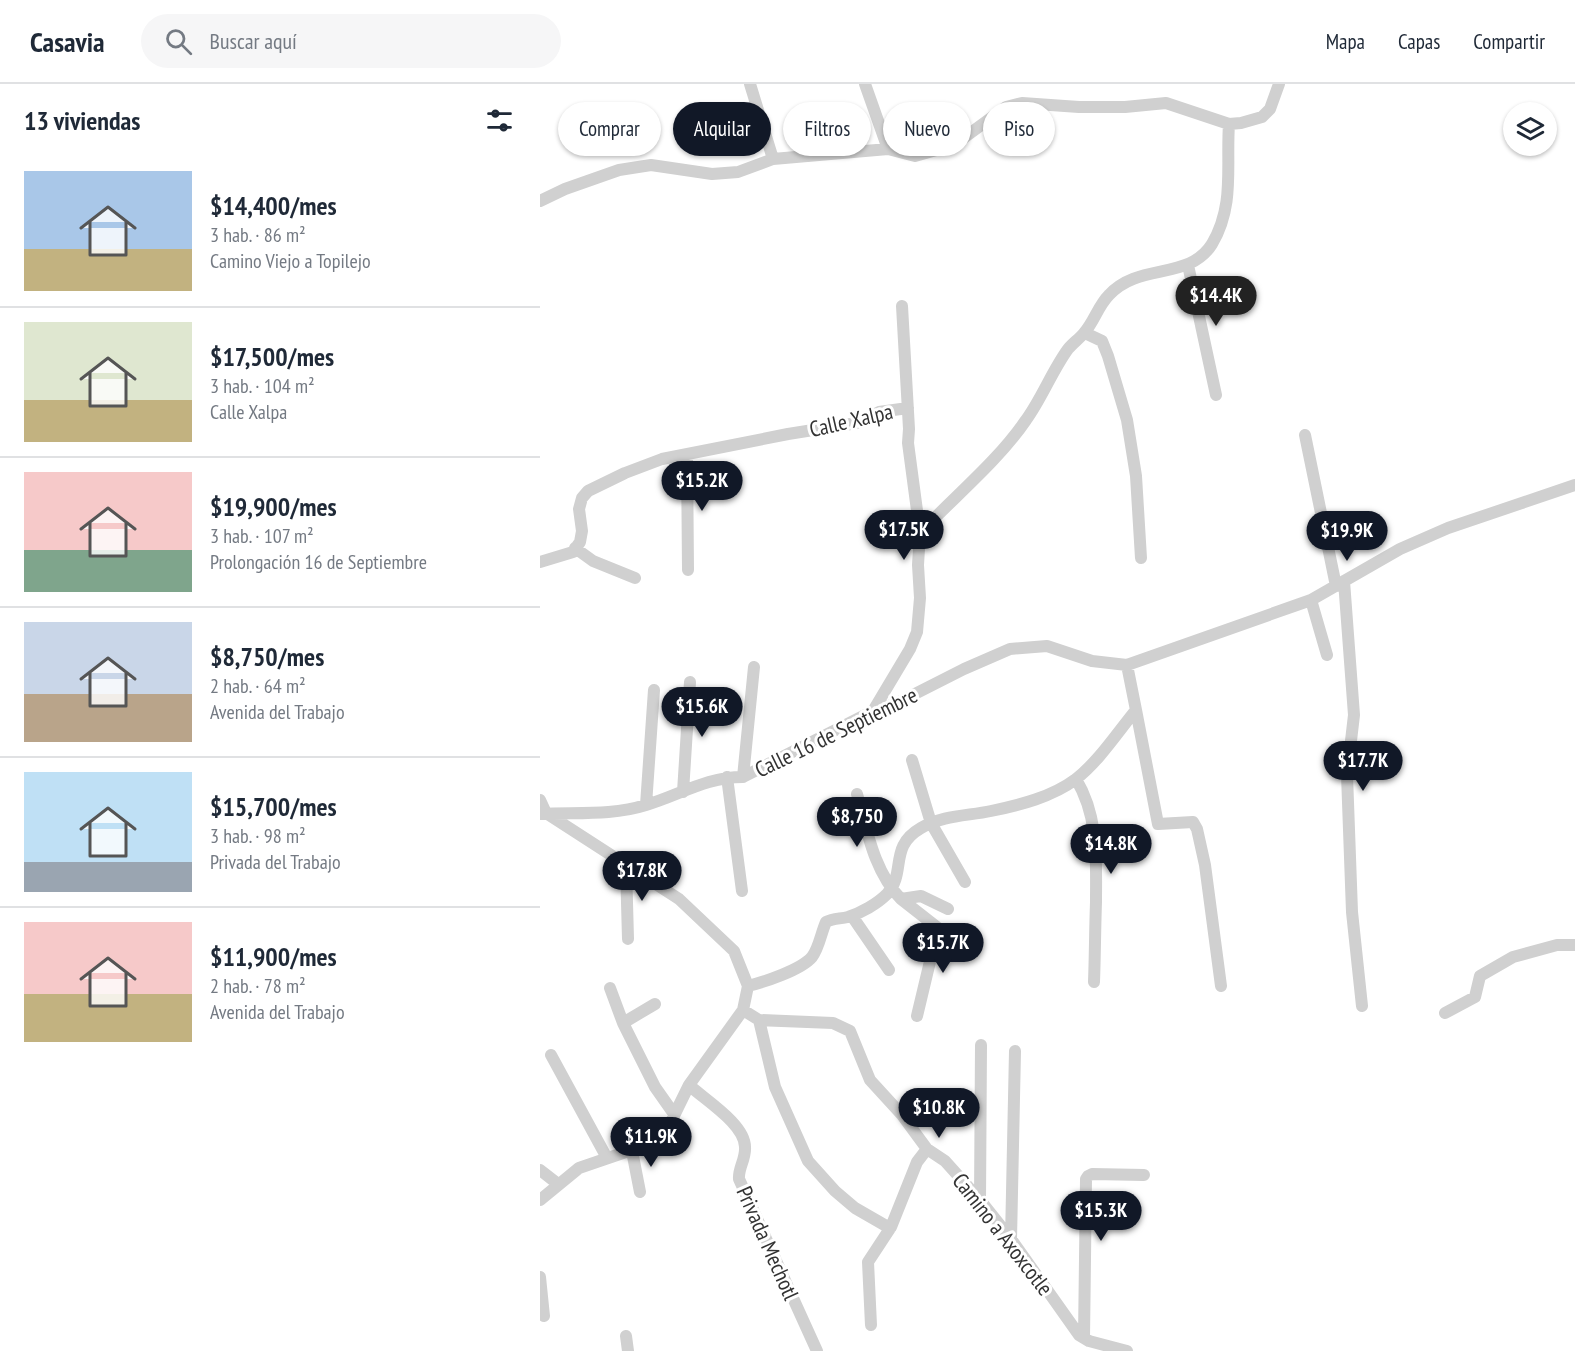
<!DOCTYPE html>
<html lang="es">
<meta charset="utf-8">
<style>
:root{--surface:#fff;--page:#f6f6f7;--text:#1f2937;--muted:#747a83;--line:#e0e1e3;--accent:#111827}
body{margin:0;font-family:"PT Sans Narrow",sans-serif;background:var(--page);color:var(--text);height:100vh;display:flex;flex-direction:column;font-size:22px;white-space:nowrap}
*{box-sizing:border-box;margin:0}
p{font-size:20px;color:var(--muted)}
.icon{flex:none;width:33px;height:33px;fill:none;stroke:currentColor;stroke-width:2;stroke-linecap:round;stroke-linejoin:round}
.map{position:relative;flex:1;overflow:hidden}
.panel{display:flex;flex-direction:column;background:var(--surface);width:540px}
.panel>*{flex:none}
.banner{position:absolute;left:18px;top:18px;width:570px;height:54px;display:flex;gap:12px}
.tools{position:absolute;left:963px;top:18px;display:grid;gap:12px}
.tools a{display:grid;place-items:center;width:54px;height:54px;border-radius:50%;background:var(--surface);box-shadow:0 2px 4px #0004;font-size:30px}
.price{position:absolute;translate:-50% -51px;padding:0 14px;border-radius:21px;background:var(--accent);color:#fff;font-size:20px;line-height:39px;filter:drop-shadow(0 2px 3px #0008)}
.price::after{content:'';position:absolute;left:50%;top:36px;width:18px;height:14px;margin-left:-9px;background:inherit;clip-path:polygon(0 0,100% 0,50% 100%)}
.price.current{background:#222;color:#fff}
ul{padding:0;list-style:none}
li{display:flex;align-items:center;gap:18px;height:150px;padding:0 24px}
li+li{border-top:2px solid var(--line)}
li span{display:grid;place-items:center;flex:none;width:168px;height:120px;border-radius:0px;color:#555}
li>.icon{margin-inline-start:auto}
span .icon{width:72px;height:72px;fill:#fffc;stroke-width:1}
li b{font-size:26px}
h2{display:flex;justify-content:space-between;align-items:center;height:72px;padding:0 24px;font-size:26px}
.tag{padding:0 21px;border-radius:27px;background:var(--surface);box-shadow:0 2px 4px #0004;font-size:21px;line-height:54px}
.tag.current{background:var(--accent);color:#fff}
header{display:flex;align-items:center;gap:36px;box-sizing:border-box;height:84px;padding:0 30px;background:var(--surface);border-bottom:2px solid var(--line)}
header strong{font-size:28px}
nav{display:flex;gap:33px;margin-inline-start:auto;font-size:21px}
.search{width:420px;height:54px;background:var(--page);display:flex;align-items:center;gap:15px;box-sizing:border-box;padding:0 21px;border-radius:33px;color:var(--muted);font-size:22px}
main{display:flex;flex:1;min-height:0}
.map>svg:first-child{display:block}
.lines{fill:none;stroke-linecap:round;stroke-linejoin:round}
.minor{stroke:#d0d0d0;stroke-width:12}
.labels{text-anchor:middle;dominant-baseline:central;stroke-width:6;stroke-linejoin:round;paint-order:stroke}
.street-label{font-size:22px;fill:#333;stroke:#fff}
</style>
<header>
<strong>Casavia</strong>
<div class="search"><svg class="icon" aria-label="search" viewBox="0 0 24 24"><circle cx="10" cy="10" r="6"/><path d="M15 15l6 6"/></svg>Buscar aquí</div>
<nav><a>Mapa</a><a>Capas</a><a>Compartir</a></nav>
</header>
<main>
<section class="panel">
<h2>13 viviendas<svg class="icon" aria-label="filters" viewBox="0 0 24 24"><path d="M4 7h16M4 17h16"/><circle cx="9" cy="7" r="2"/><circle cx="15" cy="17" r="2"/></svg></h2>
<ul>
<li><span style="background:linear-gradient(#a9c7e8 65%,#c2b280 0)"><svg class="icon" aria-label="home" viewBox="0 0 24 24"><path d="M3 11l9-7 9 7M6 9v11h12V9"/></svg></span><div><b>$14,400/mes</b><p>3 hab. · 86 m²</p><p>Camino Viejo a Topilejo</p></div></li>
<li><span style="background:linear-gradient(#dfe7d0 65%,#c2b280 0)"><svg class="icon" aria-label="home" viewBox="0 0 24 24"><path d="M3 11l9-7 9 7M6 9v11h12V9"/></svg></span><div><b>$17,500/mes</b><p>3 hab. · 104 m²</p><p>Calle Xalpa</p></div></li>
<li><span style="background:linear-gradient(#f6c9c9 65%,#7fa58c 0)"><svg class="icon" aria-label="home" viewBox="0 0 24 24"><path d="M3 11l9-7 9 7M6 9v11h12V9"/></svg></span><div><b>$19,900/mes</b><p>3 hab. · 107 m²</p><p>Prolongación 16 de Septiembre</p></div></li>
<li><span style="background:linear-gradient(#c9d6e8 60%,#b9a48a 0)"><svg class="icon" aria-label="home" viewBox="0 0 24 24"><path d="M3 11l9-7 9 7M6 9v11h12V9"/></svg></span><div><b>$8,750/mes</b><p>2 hab. · 64 m²</p><p>Avenida del Trabajo</p></div></li>
<li><span style="background:linear-gradient(#bfe0f5 75%,#9aa5b1 0)"><svg class="icon" aria-label="home" viewBox="0 0 24 24"><path d="M3 11l9-7 9 7M6 9v11h12V9"/></svg></span><div><b>$15,700/mes</b><p>3 hab. · 98 m²</p><p>Privada del Trabajo</p></div></li>
<li><span style="background:linear-gradient(#f6c9c9 60%,#c2b280 0)"><svg class="icon" aria-label="home" viewBox="0 0 24 24"><path d="M3 11l9-7 9 7M6 9v11h12V9"/></svg></span><div><b>$11,900/mes</b><p>2 hab. · 78 m²</p><p>Avenida del Trabajo</p></div></li>
</ul>
</section>
<div class="map">
<svg width="1035" height="1267" viewBox="0 0 1035 1267">
<rect width="100%" height="100%" fill="#fff"/>
<g class="lines">
<!-- minor -->
<path class="minor" d="M210,0l23,75
M325,0l23,65
M0,117l25,-12 54,-19 32,-5 61,9 26,-2 35,-13 115,-10 27,7 39,-11 52,-38 16,-4 57,4h46l41,-4 63,21 12,-1 21,-6 8,-8 9,-25
M648,181l28,130
M545,249l17,8 6,15 19,64 9,56 5,82
M765,351l31,151
M147,370l1,116
M380,449c35,-37 78,-72 106,-113 16,-22 26,-49 42,-71 5,-6 11,-10 16,-16 10,-11 14,-27 25,-38 30,-33 80,-14 103,-51 23,-39 14,-78 17,-120
M35,464l18,13 42,17
M0,478l33,-10 7,-10 2,-11 -3,-22 3,-11 6,-7 37,-18 37,-14 126,-25 69,-11 22,-11 29,-4
M804,497l10,134 -7,60 5,137 10,94
M771,516l16,55
M596,626l22,114 35,-2 4,7 8,36 16,121
M333,627l37,-62 7,-17 3,-34 -2,-33 2,-32 -12,-90 1,-14 -7,-123
M372,676l19,63 34,59
M187,693l15,114
M203,693l11,-110
M536,695c23,38 20,81 20,123 -1,27 -1,54 -2,80
M143,708l7,-110
M317,710c10,36 17,78 44,105l20,-3 27,13
M0,716l6,13 133,86 55,52 14,35 -5,24 -54,75 -23,47 -14,11 -73,25 -39,32
M106,721l8,-115
M0,730c36,-2 71,2 106,-9 34,-10 60,-28 97,-28l130,-66 22,-7 69,-35 46,-20 37,-3 45,15 35,4 184,-65 89,-51 48,-21 127,-43
M86,782l2,73
M361,815l37,29
M312,832l37,54
M208,902c16,-4 53,-16 64,-29 7,-9 9,-24 14,-35 7,-4 14,-3 22,-5 13,-4 29,-13 39,-23 20,-22 1,-47 34,-66 22,-13 46,-12 70,-17 29,-6 61,-14 85,-32 23,-18 41,-46 60,-69l-9,-45
M70,904l13,35
M115,920l-32,19 32,64 19,27
M203,926l16,10 74,3 17,8 20,49 32,35 25,34 18,12 35,39 31,39 68,96 10,6 38,10
M905,929l30,-16 5,-21 33,-19 44,-12h18
M377,932l21,-88 35,13
M219,936l16,67 33,74 27,30 20,17 33,19h3l26,-65 10,-13
M11,971l56,103
M149,1001c16,15 56,39 56,62 1,12 -7,21 -6,32l78,172
M92,1067l8,41
M0,1086l18,14
M440,1116l1,-155
M471,1155l4,-188
M0,1193l4,39
M331,1241l-3,-63 23,-35
M86,1252l2,15
M544,1254l2,-159 2,-3 4,-2 52,1"/>
</g>
<g class="labels">
<!-- street labels -->
<g class="street-label">
<text transform="translate(311 336) rotate(-13)">Calle Xalpa</text>
<text transform="translate(296 648) rotate(-26)">Calle 16 de Septiembre</text>
<text transform="translate(463 1150) rotate(52)">Camino a Axoxcotle</text>
<text transform="translate(228 1159) rotate(66)">Privada Mechotl</text>
</g>
</g>
</svg>
<div class="tools">
<a><svg class="icon" aria-label="layers" viewBox="0 0 24 24"><path d="M12 4l9 5-9 5-9-5zM3 14l9 5 9-5"/></svg></a>
</div>
<b class="price current" style="left:676px;top:243px">$14.4K</b>
<b class="price" style="left:162px;top:428px">$15.2K</b>
<b class="price" style="left:364px;top:477px">$17.5K</b>
<b class="price" style="left:807px;top:478px">$19.9K</b>
<b class="price" style="left:162px;top:654px">$15.6K</b>
<b class="price" style="left:823px;top:708px">$17.7K</b>
<b class="price" style="left:317px;top:764px">$8,750</b>
<b class="price" style="left:571px;top:791px">$14.8K</b>
<b class="price" style="left:102px;top:818px">$17.8K</b>
<b class="price" style="left:403px;top:890px">$15.7K</b>
<b class="price" style="left:399px;top:1055px">$10.8K</b>
<b class="price" style="left:111px;top:1084px">$11.9K</b>
<b class="price" style="left:561px;top:1158px">$15.3K</b>
<div class="banner">
<a class="tag">Comprar</a>
<a class="tag current">Alquilar</a>
<a class="tag">Filtros</a>
<a class="tag">Nuevo</a>
<a class="tag">Piso</a>
</div>
</div>
</main>
